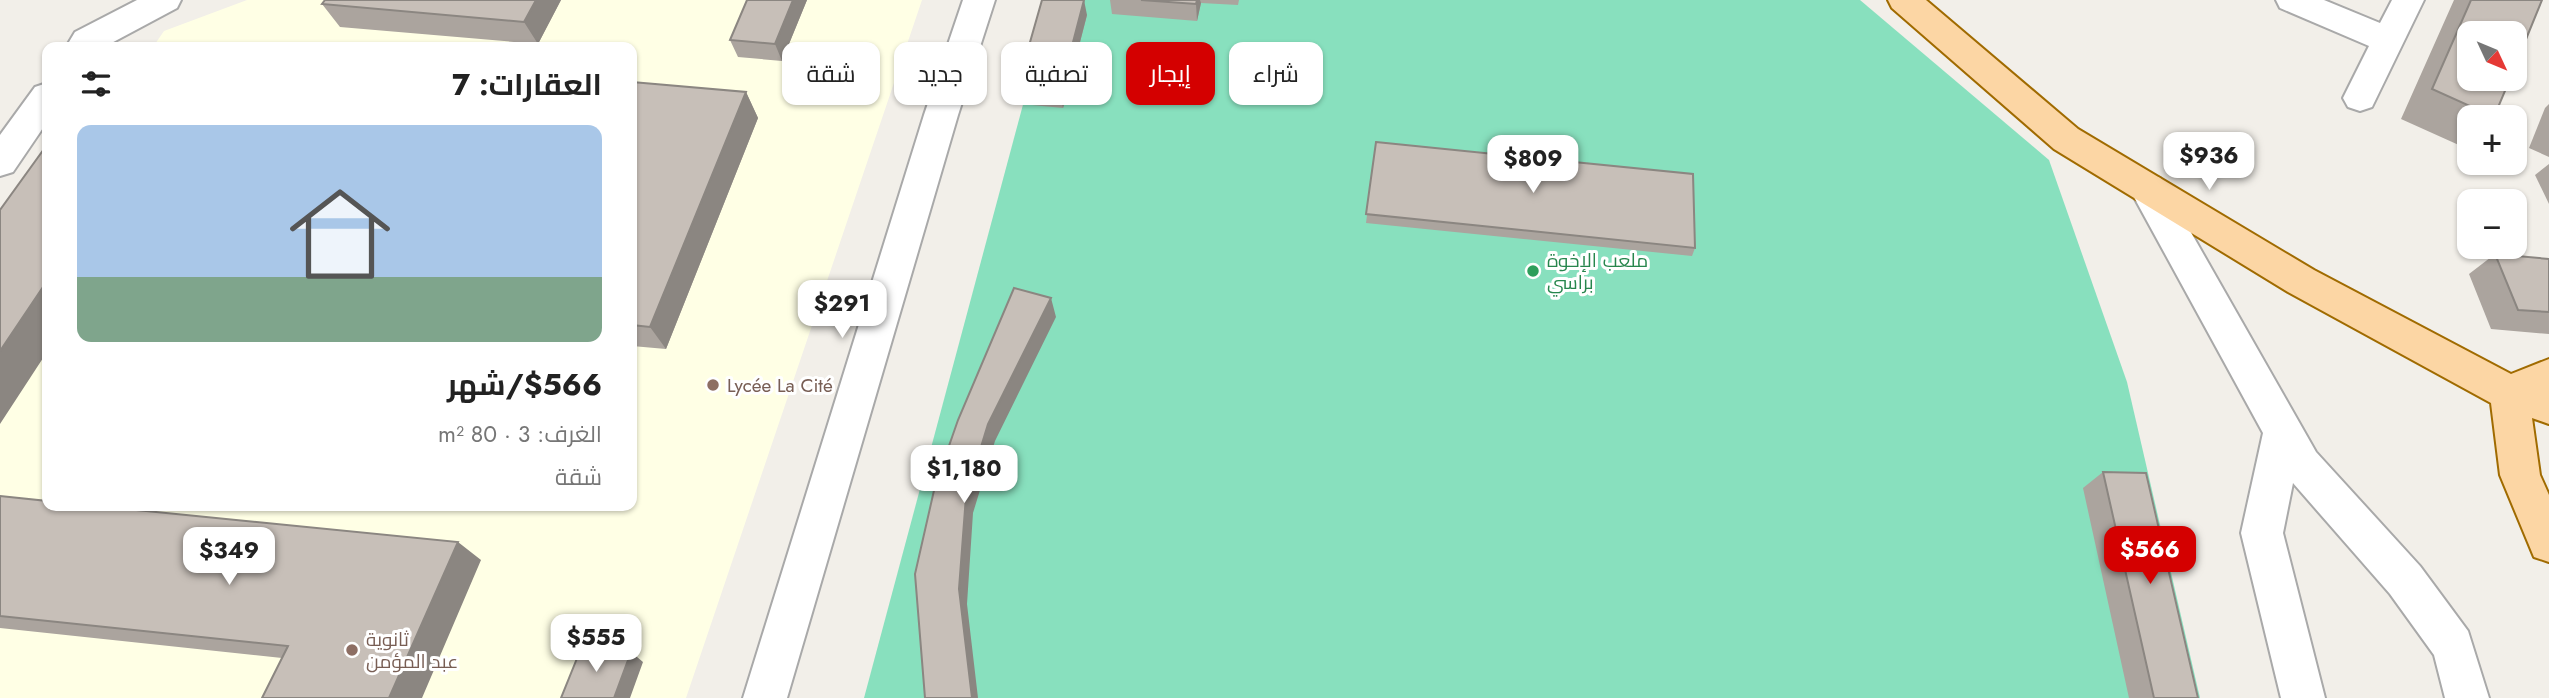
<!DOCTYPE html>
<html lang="ar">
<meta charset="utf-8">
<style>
:root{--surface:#fff;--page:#f2f2f2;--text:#222;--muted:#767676;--line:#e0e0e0;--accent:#d40000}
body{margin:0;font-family:Jost,Cairo,sans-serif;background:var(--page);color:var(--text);direction:rtl;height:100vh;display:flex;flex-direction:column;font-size:26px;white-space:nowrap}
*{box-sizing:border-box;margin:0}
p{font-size:23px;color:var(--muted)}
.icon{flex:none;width:38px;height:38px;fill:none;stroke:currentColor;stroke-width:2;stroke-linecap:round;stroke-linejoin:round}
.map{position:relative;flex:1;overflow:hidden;direction:ltr}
.side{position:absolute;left:42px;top:42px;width:595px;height:469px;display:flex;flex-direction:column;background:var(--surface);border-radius:14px;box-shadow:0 2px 5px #0004;direction:rtl}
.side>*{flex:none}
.banner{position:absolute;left:658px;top:42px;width:665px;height:63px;direction:rtl;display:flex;gap:14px}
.needle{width:46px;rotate:134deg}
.buttons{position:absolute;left:2457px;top:21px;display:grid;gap:14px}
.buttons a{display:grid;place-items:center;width:70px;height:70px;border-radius:14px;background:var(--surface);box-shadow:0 2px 5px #0004;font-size:35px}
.price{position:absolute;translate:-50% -60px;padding:0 16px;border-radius:14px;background:#fff;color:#222;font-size:23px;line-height:46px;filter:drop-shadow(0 2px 4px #0008)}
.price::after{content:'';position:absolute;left:50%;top:42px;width:21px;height:16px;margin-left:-10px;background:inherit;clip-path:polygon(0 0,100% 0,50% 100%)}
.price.active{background:var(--accent);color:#fff}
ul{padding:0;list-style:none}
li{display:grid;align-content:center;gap:14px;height:371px;padding:0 35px}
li+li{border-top:2px solid var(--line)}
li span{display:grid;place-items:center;height:217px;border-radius:14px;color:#555}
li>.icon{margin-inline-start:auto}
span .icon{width:126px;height:126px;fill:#fffc;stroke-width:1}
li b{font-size:30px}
h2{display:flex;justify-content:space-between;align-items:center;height:84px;padding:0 35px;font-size:30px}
.chip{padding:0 24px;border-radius:14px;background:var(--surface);box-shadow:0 2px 5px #0004;font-size:24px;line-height:63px}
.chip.active{background:var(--accent);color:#fff}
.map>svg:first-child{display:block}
.education{fill:#ffffe5}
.pitch{fill:#88e0be}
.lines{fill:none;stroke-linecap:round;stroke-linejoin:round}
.minor-casing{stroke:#a9a9a9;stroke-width:4}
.major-casing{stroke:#a06b00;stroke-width:4}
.minor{fill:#fff;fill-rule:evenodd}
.major{fill:#fcd6a4;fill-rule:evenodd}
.wall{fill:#aba49e}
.shaded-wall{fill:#8b8681}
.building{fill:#c7bfb8;stroke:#8b8681;stroke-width:2}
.leisure-dot{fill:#2e9e5b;stroke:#fff;stroke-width:2.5}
.education-dot{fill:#8d6e63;stroke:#fff;stroke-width:2.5}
.labels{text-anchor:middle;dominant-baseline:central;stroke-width:6;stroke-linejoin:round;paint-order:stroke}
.leisure-label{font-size:19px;fill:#27864d;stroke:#fff;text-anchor:start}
.education-label{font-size:19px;fill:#785e54;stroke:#fff;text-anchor:start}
</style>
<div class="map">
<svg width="2549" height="698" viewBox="0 0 2549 698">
<rect width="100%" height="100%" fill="#f2efe9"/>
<!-- education -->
<path class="education" d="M247,0h675l-236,698h-686v-434l47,-67v309h585v-459h-479l11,-16z"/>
<!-- pitch -->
<path class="pitch" d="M1051,0h809l189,160 78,222 73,316h-1336z"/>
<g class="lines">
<defs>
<path id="minor" d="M137,0h44l-4,8 -73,39h-38l9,-15z
M963,0h32l-37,115 -171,583h-44l181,-583z
M2276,0h48l56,23 12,-23h32l-52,107 -12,4 -12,-4 -5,-9 26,-52 -89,-38z
M47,83v39l-34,50 -13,4v-41l35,-48z
M2147,174l13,4 156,274 104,114 48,65 21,67h-44l-11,-43 -44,-61 -97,-111 -10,50 42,165h-44l-40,-165 22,-100 -134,-245 5,-10z"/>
<path id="major" d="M1888,0h38l152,129 236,141 197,104 38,-15v65l-17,-6 8,57 9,20v67l-15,-5 -34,-82 -9,-72 -203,-111 -234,-143 -162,-141z"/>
</defs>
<!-- minor casing -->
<use href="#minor" class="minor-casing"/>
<!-- major casing -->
<use href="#major" class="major-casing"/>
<!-- minor -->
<use href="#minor" class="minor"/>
<!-- major -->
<use href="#major" class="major"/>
</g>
<!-- wall -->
<path class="wall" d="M561,0l-23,44 -198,-17 -18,-23z
M747,0h60l-25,61 -44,-4 -8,-17z
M1110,0h129l-1,5 -37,-2 -4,18 -85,-7z
M2454,0h88l-48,117h-25v21l-8,8 -60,-27z
M1087,15l-24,93 -42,-4 -4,-16z
M632,82l114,10 12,26 -92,231 -34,-3z
M2549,104v53l-20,-9 16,-40z
M1376,142l319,106 -3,8 -326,-33z
M2549,164v40l-14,-29z
M2495,254l54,5v75l-58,-5 -22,-55z
M2103,472l95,226h-69l-46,-210z
M0,496l481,64 -199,98 -282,-30z"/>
<!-- shaded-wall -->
<path class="shaded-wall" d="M536,0h25l-23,44 -14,-22z
M793,0h14l-25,61 -7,-17z
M1084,0l3,15 -24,93 -3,-16z
M1197,0h3l1,3 -4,18 -1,-17z
M746,92l12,26 -92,231 -16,-22z
M47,281v71l-47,72v-73z
M1051,298l5,19 -61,124 -22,72 -6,91 11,94h-6l-13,-109 7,-93 22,-72z
M458,542l23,18 -59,138h-33z
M631,652l12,10 -13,36h-16z"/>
<!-- building -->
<path class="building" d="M325,0h211l-12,22 -202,-18z
M747,0h46l-18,44 -45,-4z
M1042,0h42l-24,92 -43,-4z
M1141,0h56l-1,4z
M2471,0h71l-27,66v-33h-46v46h41l-16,38 -62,-28z
M129,43l30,2 -1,2h-33z
M632,82l114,10 -96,235 -18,-2z
M1376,142l317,32 2,74 -329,-34z
M44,149h3v132l-47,70v-141z
M2495,254l54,5v53l-31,-2z
M1014,288l37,10 -63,126 -22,72 -7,93 13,109h-47l-10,-124 20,-88 23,-66z
M2103,472l43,1 52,225h-44z
M0,496l47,5v5h49l362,36 -69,156h-127l26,-52 -288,-30z
M582,646l49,6 -17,46h-53z"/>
<!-- markers -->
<circle class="leisure-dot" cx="1533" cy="271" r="7"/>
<g class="education-dot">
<circle cx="713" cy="385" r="7"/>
<circle cx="352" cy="650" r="7"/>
</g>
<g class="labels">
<!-- leisure labels -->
<g class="leisure-label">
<text x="1547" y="260">ملعب الإخوة<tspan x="1547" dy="22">براسي</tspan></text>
</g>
<!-- education labels -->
<g class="education-label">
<text x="727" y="385">Lycée La Cité</text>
<text x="366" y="639">ثانوية<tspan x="366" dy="22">عبد المؤمن</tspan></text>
</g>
</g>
</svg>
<div class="buttons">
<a><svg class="needle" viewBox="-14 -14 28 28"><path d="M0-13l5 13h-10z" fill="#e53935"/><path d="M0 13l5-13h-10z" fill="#767676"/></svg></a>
<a>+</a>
<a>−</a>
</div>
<b class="price" style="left:2209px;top:192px">$936</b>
<b class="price" style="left:1533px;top:195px">$809</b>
<b class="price" style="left:842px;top:340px">$291</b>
<b class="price" style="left:964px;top:505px">$1,180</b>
<b class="price active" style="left:2150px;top:586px">$566</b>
<b class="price" style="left:229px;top:587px">$349</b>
<b class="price" style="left:596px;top:674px">$555</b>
<div class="banner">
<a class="chip">شراء</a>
<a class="chip active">إيجار</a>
<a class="chip">تصفية</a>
<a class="chip">جديد</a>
<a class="chip">شقة</a>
</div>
<section class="side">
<h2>العقارات: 7<svg class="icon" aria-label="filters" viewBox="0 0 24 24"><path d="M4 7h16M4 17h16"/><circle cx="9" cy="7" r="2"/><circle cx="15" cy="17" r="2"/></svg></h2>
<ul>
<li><span style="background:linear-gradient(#a9c7e8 70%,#7fa58c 0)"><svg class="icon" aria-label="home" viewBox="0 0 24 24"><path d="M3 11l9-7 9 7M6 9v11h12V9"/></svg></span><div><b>$566/شهر</b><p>الغرف: 3 · 80 m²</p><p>شقة</p></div></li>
</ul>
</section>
</div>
